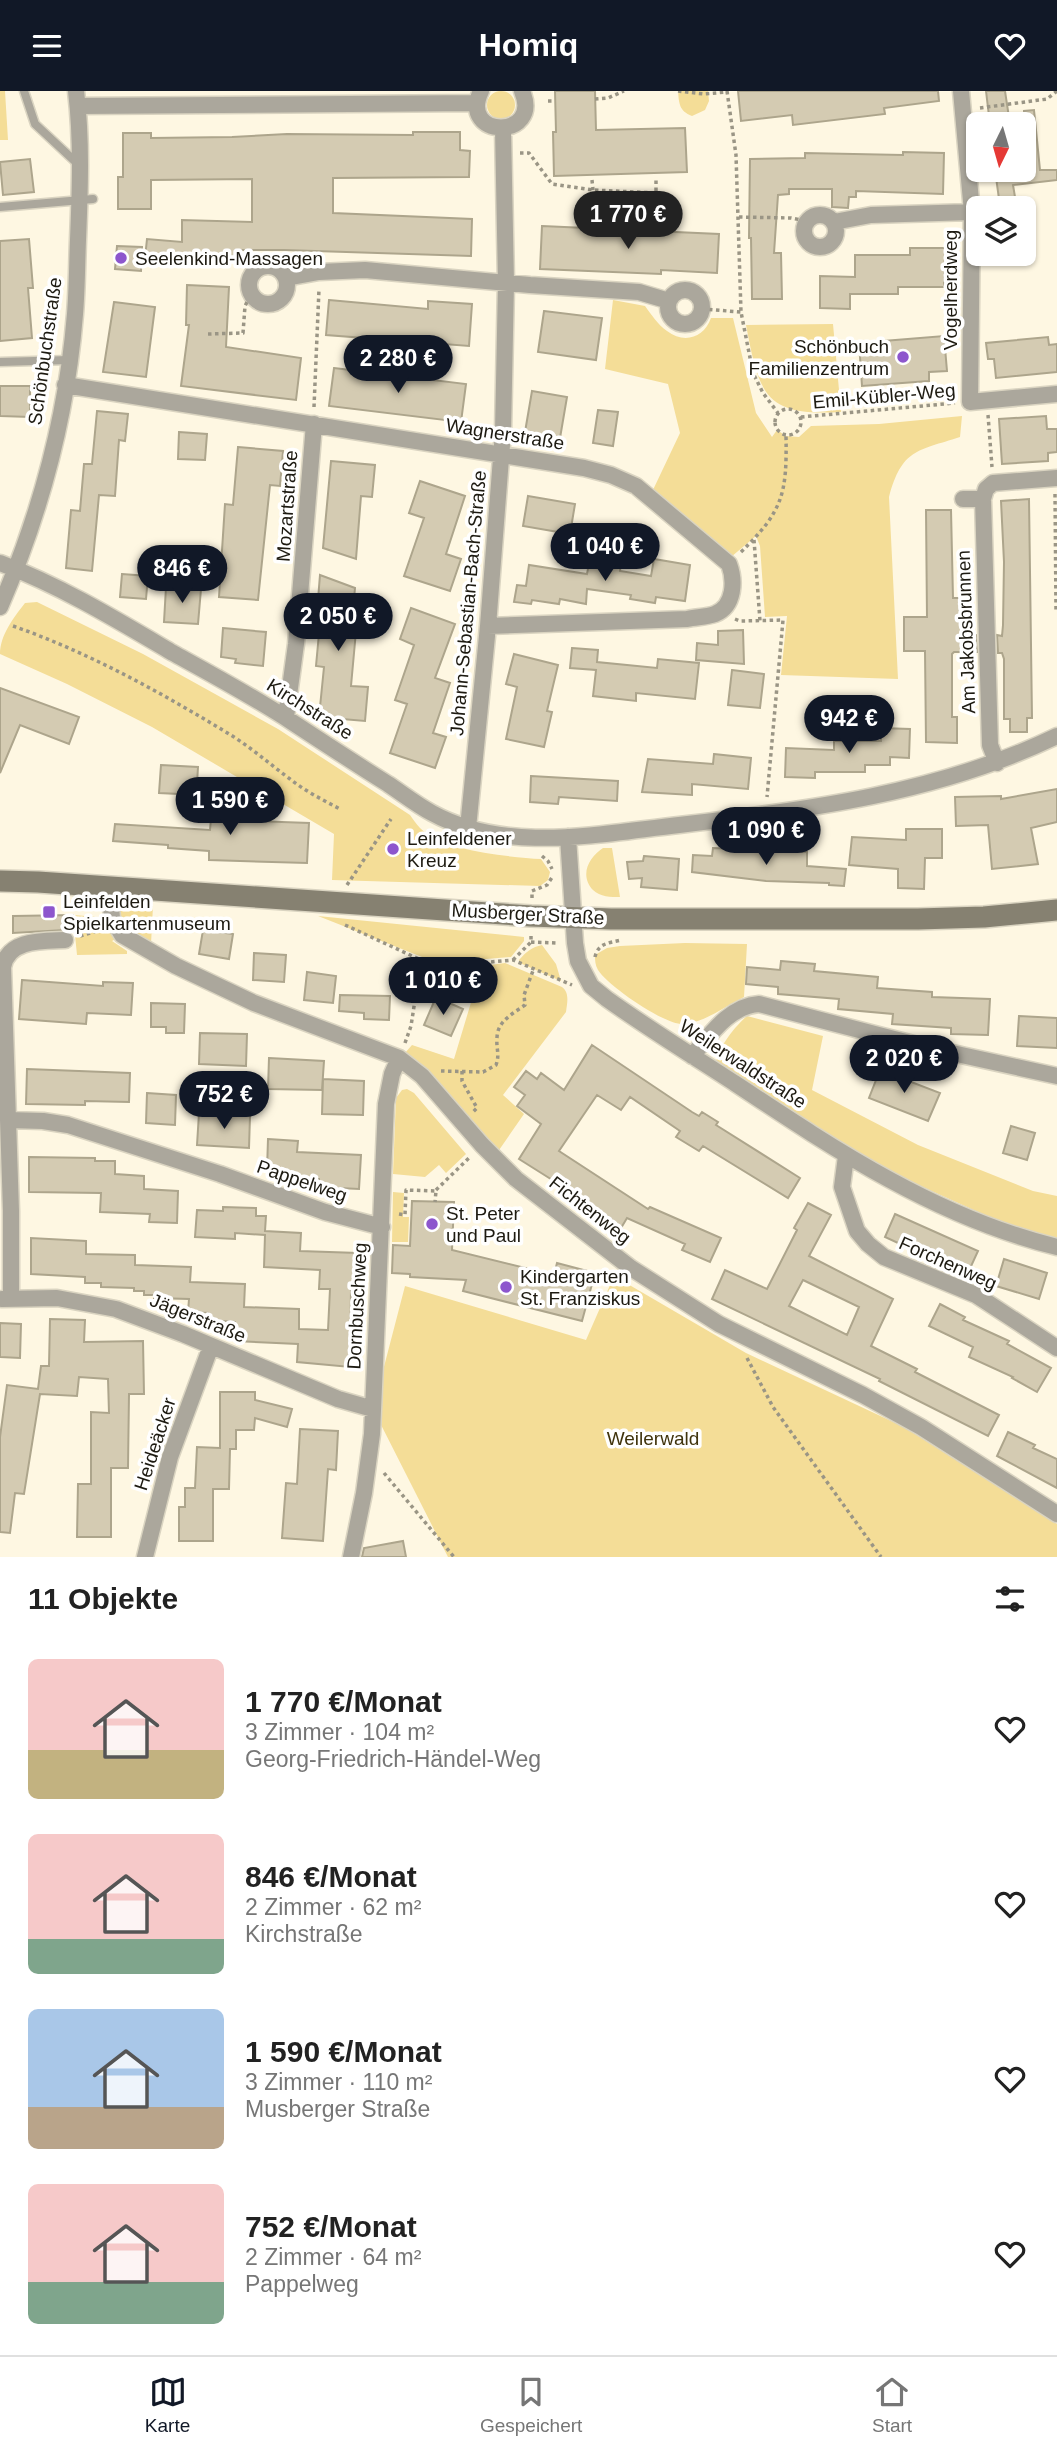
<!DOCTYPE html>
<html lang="de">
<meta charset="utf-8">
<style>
:root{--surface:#fff;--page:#f6f6f6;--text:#222;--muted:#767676;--line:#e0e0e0;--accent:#111827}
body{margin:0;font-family:Helvetica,sans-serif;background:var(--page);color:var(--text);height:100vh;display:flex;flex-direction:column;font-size:26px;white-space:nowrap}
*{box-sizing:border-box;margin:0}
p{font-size:23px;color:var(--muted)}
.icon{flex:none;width:38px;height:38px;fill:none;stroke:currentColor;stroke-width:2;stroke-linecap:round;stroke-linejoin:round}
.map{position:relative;height:1466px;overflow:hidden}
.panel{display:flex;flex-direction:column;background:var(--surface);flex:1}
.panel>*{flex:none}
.needle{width:46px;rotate:185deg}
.tools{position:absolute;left:966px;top:21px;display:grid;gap:14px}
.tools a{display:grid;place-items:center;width:70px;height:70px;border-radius:10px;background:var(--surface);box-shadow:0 2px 5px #0004;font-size:35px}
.price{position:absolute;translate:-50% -60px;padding:0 16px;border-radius:24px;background:var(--accent);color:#fff;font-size:23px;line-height:46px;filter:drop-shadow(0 2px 4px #0008)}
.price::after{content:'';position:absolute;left:50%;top:42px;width:21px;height:16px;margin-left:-10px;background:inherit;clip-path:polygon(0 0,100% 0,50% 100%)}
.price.current{background:#222;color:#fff}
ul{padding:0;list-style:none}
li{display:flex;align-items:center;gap:21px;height:175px;padding:0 28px}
li span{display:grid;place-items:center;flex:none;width:196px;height:140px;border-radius:10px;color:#555}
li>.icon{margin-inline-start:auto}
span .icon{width:84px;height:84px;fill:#fffc;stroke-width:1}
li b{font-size:30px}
h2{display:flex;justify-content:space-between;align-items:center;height:84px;padding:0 28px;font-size:30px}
header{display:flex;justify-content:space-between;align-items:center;height:91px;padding:0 28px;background:var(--accent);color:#fff;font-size:32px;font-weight:700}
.menu{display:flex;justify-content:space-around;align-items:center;height:98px;border-top:2px solid var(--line);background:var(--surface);font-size:19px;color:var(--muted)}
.menu a{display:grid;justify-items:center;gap:4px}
.menu .current{color:var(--accent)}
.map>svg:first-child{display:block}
.green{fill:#f4dd97}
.building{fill:#d4cbb2;stroke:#ada58c;stroke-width:2;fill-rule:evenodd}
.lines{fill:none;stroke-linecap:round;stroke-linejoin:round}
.lane-casing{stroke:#dad4c1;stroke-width:11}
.street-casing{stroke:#dad4c1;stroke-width:19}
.secondary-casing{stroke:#dad4c1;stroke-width:24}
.path{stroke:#9a9585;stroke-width:3.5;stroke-dasharray:3.5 3.5;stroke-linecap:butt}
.lane{stroke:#aba79c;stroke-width:8}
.street{stroke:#aba79c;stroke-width:16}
.secondary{stroke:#868171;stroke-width:21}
.poi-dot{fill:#8d56cd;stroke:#fff;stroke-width:2.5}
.labels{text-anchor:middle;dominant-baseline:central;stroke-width:7;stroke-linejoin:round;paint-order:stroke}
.poi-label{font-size:19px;fill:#1d1a11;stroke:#fff;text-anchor:start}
.street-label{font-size:19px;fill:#1d1a11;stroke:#fff}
.park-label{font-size:19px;fill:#40340d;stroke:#fff}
</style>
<header><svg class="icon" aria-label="menu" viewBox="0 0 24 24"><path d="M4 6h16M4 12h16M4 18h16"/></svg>Homiq<svg class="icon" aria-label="heart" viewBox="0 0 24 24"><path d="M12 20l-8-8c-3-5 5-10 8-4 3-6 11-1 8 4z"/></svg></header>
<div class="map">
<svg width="1057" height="1466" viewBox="0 0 1057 1466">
<rect width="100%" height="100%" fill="#fef7e2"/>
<!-- green -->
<path class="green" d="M0,0h5l3,49h-8z
M678,0h30l1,10 -4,9 -13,6c-13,-5 -13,-13 -14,-25z
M487 14a14 14 0 1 1 28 0a14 14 0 1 1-28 0Z
M613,209l32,6c6,8 13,19 22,25 17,13 37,7 44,-13h22l23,95 16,24 5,-7 9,6 13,1 12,-11 68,-2 83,-8 -2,21c-43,14 -58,12 -71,60l9,182 -117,-4 6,-59 -22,1 -5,-71 -4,-10 -25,21 -79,-65 28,-59 -12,-49 -63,-15z
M833,233l8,88c-78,5 -82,-20 -95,-87z
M37,511l106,52 135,75 132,86c3,4 6,9 10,13 22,23 89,29 121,31l9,13 -2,8 -8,6 -208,-6 2,-46 -182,-107 -85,-43 -67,-30c0,-19 14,-37 25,-51z
M603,757h9l8,49c-9,0 -20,0 -27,-7 -14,-15 -4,-33 10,-42z
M153,815l-2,38 -23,-12 -16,9 15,10v3l-50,1 -4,-40 38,3 10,-11z
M318,825l206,21v4l-13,16 -37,3 -52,-3z
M685,852l62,1 -3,53c-20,10 -37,24 -59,27 -18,3 -77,-38 -87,-54 -3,-5 -3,-10 -3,-15l12,-7 13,-2z
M542,854l14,19 5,17 -41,-18 -1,-3c7,-8 13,-13 23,-15z
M505,872l57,24c8,6 5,16 4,25l-63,83 21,19 -27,39 -92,-100 7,-8 42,14 28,-93z
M747,925l76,20 -11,54 106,55 115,46 24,5v43l-39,-9 -124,-56 -178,-107c-2,-15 20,-42 31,-51z
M407,998l7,4 52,61 -20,19 -7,-8 -14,12 -32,-3 3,-76 6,-8z
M393,1101l11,1 -1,24h6l-1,25h-16z
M614,1185l132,77 158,74 153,97v33h-609l-75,-148 32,-123 181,54z"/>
<!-- building -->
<path class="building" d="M555,0h40l1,39 89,-2 2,44 -133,4 -1,-44h3z
M738,0h200l1,10 -55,7 1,6 -92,11 -1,-10 -51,6z
M986,0h19l5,33h-20z
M1034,19l6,60h17v10l-44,5 2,12 -16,2 -4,-29h29v-59z
M413,41h47v18l10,1 -1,26 -136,1v35l139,6 -1,37 -187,-6h-49v9l-90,-1 2,-19 35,3v-22l70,2v-43l-101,1v29h-33v-32h5v-44h28v5l81,-1 55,-3 126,1z
M903,61l41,1 -1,41 -87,-3v6h-7l-1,11 -16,-1v-18h-43v5l-11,1 -4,58h7l1,46h-30l-1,-61h-2l1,-79 55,-1v-5l98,2z
M30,68l4,33 -31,3 -3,-33z
M542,135l177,8 -2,39 -56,-3v4l-121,-5z
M29,148l4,49h-5l4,50 -32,3v-100z
M117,155l25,1 -1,24 -26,-2z
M910,157h35l-1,39h-46v7h-48v15l-30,-1v-32l35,1v-22h55z
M187,194l42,2 -3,60 75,11 -5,42 -115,-14 8,-61h-3z
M329,209l99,9v-8l44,3 -3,42 -143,-11z
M114,211l41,5 -9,70 -43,-5z
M544,220l58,7 -6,42 -58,-8z
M944,245l3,35 -18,1v9l-67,5 -3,-43z
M1048,246l1,8 8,-1v28l-61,6 -2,-19h-6l-2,-16z
M334,277l132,16 -5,38 -132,-16z
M0,295h30v31l-30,-1z
M532,300l35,6 -7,41 -35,-6z
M598,319l20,2 -5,34 -20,-3z
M97,320l31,3 -3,27 -6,-1 -4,56 -16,-1 -7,76 -26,-3 5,-58 9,1 4,-47h8z
M1046,325l1,13h10v23l-9,1v8l-46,3 -3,-45z
M179,341l28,2 -2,26 -27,-1z
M238,356l45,4 -3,35 -10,-1 -12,115 -39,-3 6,-93 8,1z
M331,370l44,4 -3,32 -11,-1 -5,63 -33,-11z
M420,390l45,15 -19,58 15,5 -11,32 -46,-15 20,-58 -15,-5z
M528,405l47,8 -5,30 -47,-8z
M1029,408l3,219h-5v14h-17v-13h-6v-60l-2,-6h-4l-1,-18 5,1 1,-11 1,-63 -3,-61z
M926,419h25l2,88h14l-2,37h11l1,17h-23l-2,2v63h5v26l-31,-1 -1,-91h-21v-34h23z
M590,467l31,4 -1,9 31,5 3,-17 36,6 -5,36 -29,-4 -1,6 -25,-4 1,-4 -44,-6 -1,15 -26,-5 -1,5 -27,-4 -1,4 -17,-2 3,-17 9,1 3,-21 58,9z
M122,483l26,2 -2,23 -26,-2z
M320,484l35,13 -4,43h5l-5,55 17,1 -3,34 -46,-4 5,-50 -8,-1 5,-54h-4z
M166,496l35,2 -3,35 -34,-2z
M411,517l44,16 -20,54 15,5 -17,50 13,4 -11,31 -45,-15 17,-49 -12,-4 19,-55 -14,-6z
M223,537l43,4 -3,34 -28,-3 1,-4 -15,-2z
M743,539l1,34 -48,-4 1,-17 21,2v-14z
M572,557l26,2 -1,12 60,6 1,-9 41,4 -4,36 -59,-6v8l-43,-5 3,-26 -26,-2z
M514,563l44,11 -11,46 5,1 -8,35 -38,-8 11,-52 -11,-3z
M732,579l32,4 -4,34 -32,-3z
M0,597l79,29 -10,27 -49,-19 -20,48z
M881,637l29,1 -1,29 -19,-1v8h-25v7h-50v6l-30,-1 1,-29 48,2v-9h47z
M714,663l37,4 -3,31 -56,-5v11l-50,-3 6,-33 65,5z
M161,674l37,2 -2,33 -18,-1 1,-5 -20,-1z
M531,685l87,5 -1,20 -58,-4 -1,7 -28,-2z
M1057,698v33l-26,6 7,36 -46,5 -4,-44 -32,1 -1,-29 46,-1v3z
M231,710l24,1 -1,19 55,2 -2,40 -98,-3v-9l-41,-3v-3l-55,-4 2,-17 95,6 2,-23 19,2z
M906,738h36v29h-17l-1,31 -26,-1v-19l-49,-4 3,-28 54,3z
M713,757l94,4v14l39,3 -2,17 -15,-1v-2l-63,-2 -74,-9 1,-17 19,1z
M644,765l35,3 -2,31 -36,-3 1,-9 -13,1 -2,-17 16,-1z
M73,824l1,17 -9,-2 -52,3v-17z
M203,839l30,4 -4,25 -30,-5z
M254,862l32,2 -2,27 -31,-2z
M781,870l34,3 -1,7 64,6 -1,11 55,4v5l58,2 -2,36 -37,-1v-6l-59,-4 1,-10 -55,-5 1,-10 -61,-5v-7l-32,-3 1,-17 33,3z
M307,881l29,4 -3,27 -29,-3z
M22,889l81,6v-4l30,1 -2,32 -44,-2 -1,11 -67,-5z
M340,904l50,1 -1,24 -25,-1v-6l-25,-2z
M436,906l27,12 -12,27 -27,-11z
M151,912l34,1 -1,29h-18v-6h-15z
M1019,925l38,2v30l-40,-2z
M200,942l47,1 -1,32 -47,-2z
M592,954l100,67 7,4 3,-4 16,10 -2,3 84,53 -12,20 -85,-52 -4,5 -23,-14 4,-6 -50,-34 -9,13 -24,-15 -38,56 89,58 2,-2 71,31 -11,24 -28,-12 3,-6 -58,-26 -6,10 -58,-37 2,-3 -46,-29 22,-35 -24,-18 8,-11 -11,-8 12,-16 11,8 4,-6 23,17z
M269,967l55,3 -2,29 -54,-1z
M27,978l103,4 -1,29 -44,-1v4l-59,-1z
M880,979l60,23 -12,28 -59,-23z
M323,988l41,2 -1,34 -41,-1z
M147,1002l29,2 -1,30 -29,-2z
M199,1022l51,3 -1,32 -52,-3z
M1011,1035l24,7 -8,27 -24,-7z
M268,1048l30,2 -1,11 64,3 -2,34 -40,-2v-8l-30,-2 1,-6 -23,-1z
M29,1066l66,1v3h20v13l29,2v13l34,2 -1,32 -28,-1 1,-8 -50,-2 1,-19 -72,-1z
M412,1110l42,1 -2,48 102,25 3,-12 38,10 -13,48 -119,-30 3,-11 -56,-3v-3l-18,-1 1,-28 17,1z
M808,1112l23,12 -22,41 84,43 -22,47 46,23 -2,3 84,43 -11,21 -109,-55 1,-2 -168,-80 13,-29 42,19 30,-59 -3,-2zM803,1189l56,27 -12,28 -58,-29z
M223,1116l33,1v8h10l-1,15 36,2 -1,18 58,2 -1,37h-6l-1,77 -53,-5 1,-18 -63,-3v-19l-28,-2 1,-7 -20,-1 1,-13 -35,-1v-3h-10v-4h-10v-3l-33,-1v-4h-16v-6l-54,-3v-36l55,3v13l49,1v10l56,2 -1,15 55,2 -1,23 55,2v20l29,1 2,-41h-11l1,-19 -56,-3 1,-32 -30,-2v6l-40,-2 2,-27 26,1z
M895,1123l83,37 -11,24 -82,-38z
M1004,1168l43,14 -8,26 -43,-13z
M940,1213l25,13 -2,3 46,21 -2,3 44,24 -14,24 -25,-14 1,-1 -44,-20 4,-10 -44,-21z
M50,1228l35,1 -1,22 59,-1 1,53h-15l-1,74h-17v69h-34l1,-53h13v-72l18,1 -1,-34 -29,-2 -2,19 -37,-2 -16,100 -9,-1 -5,40 -10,-1v-95l7,-52 31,4 3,-23h8z
M0,1232l21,1 -1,34 -20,-1z
M220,1301h35v8l37,9 -5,18 -32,-9 -1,12h-18v19h-6l-1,40h-16v52h-34v-34h6v-19h10l2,-41 23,1z
M300,1338l38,2 -2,39 -8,-1 -5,72 -41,-3 4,-55 11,1z
M1008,1341l27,13 -2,3 24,11v29l-60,-32z
M403,1450l3,16h-44l2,-9z"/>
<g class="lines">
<defs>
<path id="lane" d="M24,0l11,33 44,41
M0,116l93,-8
M0,271l69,-2"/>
<path id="street" d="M481,0c-23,48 62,49 41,0
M961,0l11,121 -2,190 87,-8
M78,15l399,-3
M804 140a16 16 0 1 1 32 0a16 16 0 1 1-32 0Z
M834,131l37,-7 101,-3
M249 194a19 19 0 1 1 38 0a19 19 0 1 1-38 0Z
M286,187l33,-6 46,-2 165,15 109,7 30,9
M668 216a17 17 0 1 1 34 0a17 17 0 1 1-34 0Z
M65,294l519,83 27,7 25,11 93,78c6,16 6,42 -14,50 -8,3 -19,3 -28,5l-199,7
M963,408h20
M0,472c61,23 117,57 173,90 40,22 81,44 119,69 32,21 64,42 96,62 15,10 29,21 44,29 75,41 166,21 247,12 129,-15 260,-32 378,-89
M0,516c40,-92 67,-193 75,-293 2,-24 2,-49 3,-74 2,-49 4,-100 -2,-149
M286,626l10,-73 18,-220
M997,672l-7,-18 -7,-246 3,-10 7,-6 64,-5
M468,737l20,-202 15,-194 3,-149 -3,-154
M568,746l7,106 3,18 13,25 16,13c42,30 86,57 129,85 101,67 202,134 321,163
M109,796l3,31 10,17 54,31 78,37 145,55 23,18 60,69 34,34 115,89 88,56 144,71 58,32 136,87
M692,965c18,-21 37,-50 67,-52l166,43 132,29
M8,1029l35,1 25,4 152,49 105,38 57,15
M846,1065l-4,31 15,44 11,13 16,13 92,38 81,53
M11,1207v-87l-8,-244c5,-28 40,-26 62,-27
M2,1208l55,-1 59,11 67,25 155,65 35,10
M145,1466l25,-100 41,-111
M351,1466l13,-64 8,-59 14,-330 6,-30 7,-16"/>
<path id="secondary" d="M0,790l38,1 493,34 80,3h307l66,-2 73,-7"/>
</defs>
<!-- lane casing -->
<use href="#lane" class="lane-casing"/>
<!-- street casing -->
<use href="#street" class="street-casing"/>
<!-- secondary casing -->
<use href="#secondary" class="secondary-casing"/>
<!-- path -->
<path class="path" d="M678,0l26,3 23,-2
M727,0l9,64 5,157 12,61 10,20 15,20
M595,8l13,-1 16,-7
M548,10h7
M980,17l67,-9 10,-8
M520,62h9l23,31 41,6 63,3v-16
M592,89l1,10
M739,126l52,1 16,3
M702,218l39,3
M208,243l35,-1 2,-27 6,-12
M314,316l5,-118
M775 331a13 13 0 1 1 26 0a13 13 0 1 1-26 0Z
M988,324l4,52
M801,326l154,-14
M1055,403l1,116
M754,449l6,81
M741,461c42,-41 46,-58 45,-116
M735,528l5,2 43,-1 -16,177
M13,535c77,27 151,68 221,111 20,13 37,28 56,42 15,12 33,21 50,30
M542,765l6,5 4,8
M347,794l44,-66
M532,807v-7l15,-6 6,-9
M345,834l76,35 46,4 46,-4 59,25
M80,845l20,-6
M531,851l27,1
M595,866c3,-14 14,-14 26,-17
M513,869l18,-18v-8
M405,952l6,-17 10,-65
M441,980l42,1 13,-7c4,-11 0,-16 1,-27 0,-17 17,-25 28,-33l-1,-10 10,-27
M462,980v10l15,27 -4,4
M436,1099l35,-34
M399,1123l6,1 1,-25 30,1 -1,11
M747,1267l26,49 108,150
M384,1382l70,84"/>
<!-- lane -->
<use href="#lane" class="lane"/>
<!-- street -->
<use href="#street" class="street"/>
<!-- secondary -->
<use href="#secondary" class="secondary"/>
</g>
<!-- markers -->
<g class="poi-dot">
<circle cx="121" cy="167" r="7"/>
<circle cx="903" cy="266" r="7"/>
<circle cx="393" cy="758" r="7"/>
<rect x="42" y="814" width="14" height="14" rx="3.5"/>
<circle cx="432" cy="1133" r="7"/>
<circle cx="506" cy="1196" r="7"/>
</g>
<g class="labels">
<!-- poi labels -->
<g class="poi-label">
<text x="135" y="167">Seelenkind-Massagen</text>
<text x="889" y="255" text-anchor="end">Schönbuch<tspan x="889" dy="22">Familienzentrum</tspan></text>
<text x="407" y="747">Leinfeldener<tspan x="407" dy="22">Kreuz</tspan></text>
<text x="63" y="810">Leinfelden<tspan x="63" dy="22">Spielkartenmuseum</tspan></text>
<text x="446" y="1122">St. Peter<tspan x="446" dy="22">und Paul</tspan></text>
<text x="520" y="1185">Kindergarten<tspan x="520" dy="22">St. Franziskus</tspan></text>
</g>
<!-- street labels -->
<g class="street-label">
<text transform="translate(950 199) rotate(-90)">Vogelherdweg</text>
<text transform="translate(45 260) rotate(-82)">Schönbuchstraße</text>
<text transform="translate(884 305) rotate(-5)">Emil-Kübler-Weg</text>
<text transform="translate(505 343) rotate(9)">Wagnerstraße</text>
<text transform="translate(287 415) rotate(-86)">Mozartstraße</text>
<text transform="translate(468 512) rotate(-85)">Johann-Sebastian-Bach-Straße</text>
<text transform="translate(966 541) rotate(-92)">Am Jakobsbrunnen</text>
<text transform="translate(310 618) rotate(32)">Kirchstraße</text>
<text transform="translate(528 823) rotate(3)">Musberger Straße</text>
<text transform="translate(743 973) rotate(33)">Weilerwaldstraße</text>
<text transform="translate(302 1090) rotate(19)">Pappelweg</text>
<text transform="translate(590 1119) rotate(38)">Fichtenweg</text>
<text transform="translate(948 1172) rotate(24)">Forchenweg</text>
<text transform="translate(357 1215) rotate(-87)">Dornbuschweg</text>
<text transform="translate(198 1227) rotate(22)">Jägerstraße</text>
<text transform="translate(155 1353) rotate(-72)">Heideäcker</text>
</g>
<!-- park labels -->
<g class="park-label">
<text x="653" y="1347">Weilerwald</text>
</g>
</g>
</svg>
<div class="tools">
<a><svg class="needle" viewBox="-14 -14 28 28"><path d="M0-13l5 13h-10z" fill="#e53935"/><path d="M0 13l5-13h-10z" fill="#767676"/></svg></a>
<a><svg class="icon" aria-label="layers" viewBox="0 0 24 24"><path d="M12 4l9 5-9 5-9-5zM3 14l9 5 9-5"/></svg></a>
</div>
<b class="price current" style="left:628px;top:160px">1 770 €</b>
<b class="price" style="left:398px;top:304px">2 280 €</b>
<b class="price" style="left:605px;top:492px">1 040 €</b>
<b class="price" style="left:182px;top:514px">846 €</b>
<b class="price" style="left:338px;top:562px">2 050 €</b>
<b class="price" style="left:849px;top:664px">942 €</b>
<b class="price" style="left:230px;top:746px">1 590 €</b>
<b class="price" style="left:766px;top:776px">1 090 €</b>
<b class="price" style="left:443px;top:926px">1 010 €</b>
<b class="price" style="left:904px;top:1004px">2 020 €</b>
<b class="price" style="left:224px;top:1040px">752 €</b>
</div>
<section class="panel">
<h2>11 Objekte<svg class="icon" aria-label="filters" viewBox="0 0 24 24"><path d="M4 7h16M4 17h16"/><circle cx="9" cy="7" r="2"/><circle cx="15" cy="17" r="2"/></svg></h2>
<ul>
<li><span style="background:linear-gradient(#f6c9c9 65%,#c2b280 0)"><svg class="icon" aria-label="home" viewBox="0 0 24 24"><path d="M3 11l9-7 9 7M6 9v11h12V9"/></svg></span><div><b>1 770 €/Monat</b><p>3 Zimmer · 104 m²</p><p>Georg-Friedrich-Händel-Weg</p></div><svg class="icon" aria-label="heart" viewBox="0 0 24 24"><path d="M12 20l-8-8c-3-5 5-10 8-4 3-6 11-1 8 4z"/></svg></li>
<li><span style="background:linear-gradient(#f6c9c9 75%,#7fa58c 0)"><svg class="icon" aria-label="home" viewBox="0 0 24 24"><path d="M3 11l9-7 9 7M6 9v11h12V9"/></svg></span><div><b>846 €/Monat</b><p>2 Zimmer · 62 m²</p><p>Kirchstraße</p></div><svg class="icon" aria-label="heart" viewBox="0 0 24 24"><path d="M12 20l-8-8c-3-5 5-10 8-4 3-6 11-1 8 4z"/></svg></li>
<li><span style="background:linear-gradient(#a9c7e8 70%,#b9a48a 0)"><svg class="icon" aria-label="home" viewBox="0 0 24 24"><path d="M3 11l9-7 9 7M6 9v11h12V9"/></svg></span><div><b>1 590 €/Monat</b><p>3 Zimmer · 110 m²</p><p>Musberger Straße</p></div><svg class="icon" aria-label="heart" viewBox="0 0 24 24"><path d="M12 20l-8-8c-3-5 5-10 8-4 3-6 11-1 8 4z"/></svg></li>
<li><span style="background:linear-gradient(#f6c9c9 70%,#7fa58c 0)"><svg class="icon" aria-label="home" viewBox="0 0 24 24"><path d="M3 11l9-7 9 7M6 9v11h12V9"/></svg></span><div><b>752 €/Monat</b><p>2 Zimmer · 64 m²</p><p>Pappelweg</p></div><svg class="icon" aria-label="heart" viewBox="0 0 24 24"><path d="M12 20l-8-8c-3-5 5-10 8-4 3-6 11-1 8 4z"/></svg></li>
</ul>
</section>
<nav class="menu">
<a class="current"><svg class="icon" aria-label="map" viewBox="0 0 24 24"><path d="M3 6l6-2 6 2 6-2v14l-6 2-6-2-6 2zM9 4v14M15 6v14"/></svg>Karte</a>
<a><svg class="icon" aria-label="saved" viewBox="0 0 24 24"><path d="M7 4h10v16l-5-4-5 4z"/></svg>Gespeichert</a>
<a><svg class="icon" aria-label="home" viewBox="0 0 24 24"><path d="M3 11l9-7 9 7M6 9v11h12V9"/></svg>Start</a>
</nav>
